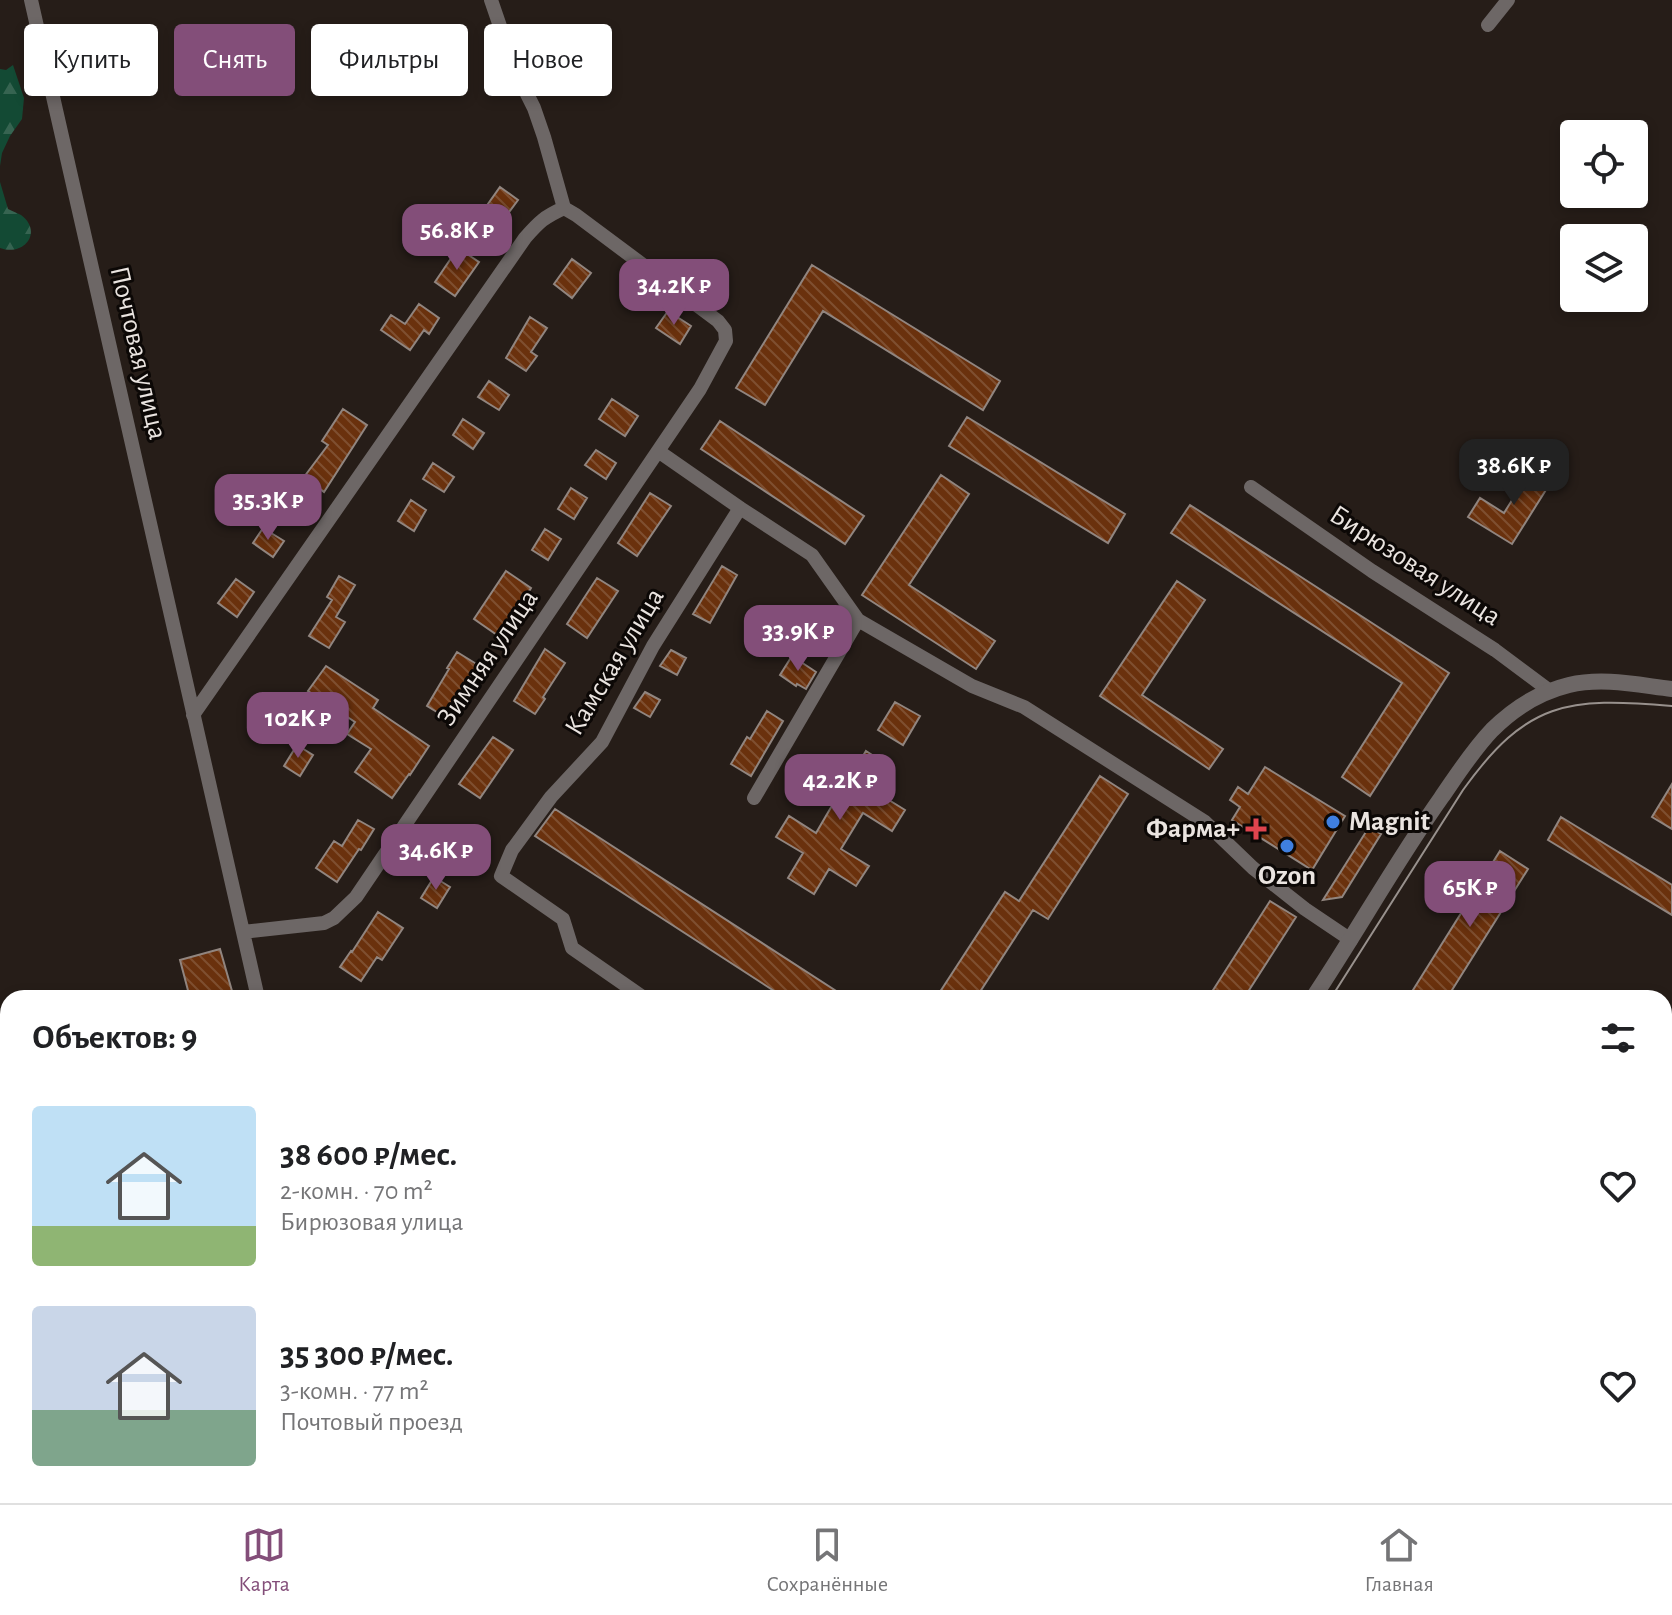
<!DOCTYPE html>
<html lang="ru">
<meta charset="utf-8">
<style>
:root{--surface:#fff;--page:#f6f6f6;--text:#202124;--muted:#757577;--line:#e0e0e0;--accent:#834e79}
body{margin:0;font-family:"Alegreya Sans",sans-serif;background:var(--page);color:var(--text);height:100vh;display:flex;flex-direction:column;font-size:30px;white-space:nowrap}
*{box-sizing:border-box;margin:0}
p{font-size:26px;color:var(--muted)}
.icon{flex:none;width:44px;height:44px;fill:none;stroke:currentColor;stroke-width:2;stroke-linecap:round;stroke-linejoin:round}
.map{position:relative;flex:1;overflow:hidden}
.side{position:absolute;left:0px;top:990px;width:1672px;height:514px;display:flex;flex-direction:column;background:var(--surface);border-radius:24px 24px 0 0;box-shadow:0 4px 12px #0003}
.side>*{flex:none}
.banner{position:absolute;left:24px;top:24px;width:800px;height:72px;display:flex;gap:16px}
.fabs{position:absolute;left:1560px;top:120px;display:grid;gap:16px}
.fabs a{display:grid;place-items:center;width:88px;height:88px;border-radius:8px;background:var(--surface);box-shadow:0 4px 12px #0003;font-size:40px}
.price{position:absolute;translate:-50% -68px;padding:0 18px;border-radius:16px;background:var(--accent);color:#fff;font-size:26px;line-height:52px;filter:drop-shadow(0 2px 4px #0008)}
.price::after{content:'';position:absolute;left:50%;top:48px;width:24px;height:18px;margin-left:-12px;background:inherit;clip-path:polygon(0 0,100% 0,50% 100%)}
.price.on{background:#222;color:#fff}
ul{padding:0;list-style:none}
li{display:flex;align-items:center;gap:24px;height:200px;padding:0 32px}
li span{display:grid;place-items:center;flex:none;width:224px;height:160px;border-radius:8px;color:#555}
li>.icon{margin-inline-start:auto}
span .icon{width:96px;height:96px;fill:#fffc;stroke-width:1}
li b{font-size:34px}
h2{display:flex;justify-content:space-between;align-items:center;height:96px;padding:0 32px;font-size:34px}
.pill{padding:0 28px;border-radius:8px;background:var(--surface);box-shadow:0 4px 12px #0003;font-size:28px;line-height:72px}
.pill.on{background:var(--accent);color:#fff}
.dock{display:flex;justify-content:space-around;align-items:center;height:112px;border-top:2px solid var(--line);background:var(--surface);font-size:22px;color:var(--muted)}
.dock a{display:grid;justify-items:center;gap:4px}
.dock .on{color:var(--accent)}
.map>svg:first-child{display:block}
.forest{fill:url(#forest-firs)}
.building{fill:url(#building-back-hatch);stroke:#91857f;stroke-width:2}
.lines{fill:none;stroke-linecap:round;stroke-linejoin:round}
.minor{stroke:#6d6766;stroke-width:14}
.tertiary{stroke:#6d6766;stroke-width:16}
.tram{stroke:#98918d;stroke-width:2}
.shop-dot{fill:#3f7fe0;stroke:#0c0806;stroke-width:3}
.health-dot{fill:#e0444e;stroke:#0c0806;stroke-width:3}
.labels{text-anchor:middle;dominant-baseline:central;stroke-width:6;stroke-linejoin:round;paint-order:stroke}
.street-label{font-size:28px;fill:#eae4e0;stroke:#0c0806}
.poi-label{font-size:28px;font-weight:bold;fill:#eae4e0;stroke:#0c0806;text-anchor:start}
</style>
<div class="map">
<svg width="1672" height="1503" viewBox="0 0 1672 1503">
<defs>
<pattern id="forest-firs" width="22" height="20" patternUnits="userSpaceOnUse" patternTransform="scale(2)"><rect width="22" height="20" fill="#134a34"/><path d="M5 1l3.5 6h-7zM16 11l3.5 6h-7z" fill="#366451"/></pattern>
<pattern id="building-back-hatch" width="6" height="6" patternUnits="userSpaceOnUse" patternTransform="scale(2)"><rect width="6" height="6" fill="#6a310d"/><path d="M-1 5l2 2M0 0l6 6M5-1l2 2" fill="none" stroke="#7f4f30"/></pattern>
</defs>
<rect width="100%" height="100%" fill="#261d18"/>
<!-- forest -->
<path class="forest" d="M13,65l11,33 -2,21 -12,17 -8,17 -2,13v-97l6,1z
M0,182l8,27c4,2 9,4 13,6 22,16 4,42 -21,33z"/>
<!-- building -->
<path class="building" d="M500,187l18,13 -17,23 -18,-12z
M458,248l21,14 -24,34 -20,-14z
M572,259l19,14 -19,25 -18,-14z
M812,265l188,116 -17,29 -160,-99 -58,94 -29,-17z
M419,304l20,14 -10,16 -5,-4 -14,20 -29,-20 10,-15 14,9z
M668,311l23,15 -11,18 -24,-16z
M530,317l17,11 -16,24 6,4 -11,15 -20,-13z
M489,381l20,14 -10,15 -21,-13z
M612,399l26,17 -13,20 -26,-17z
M343,409l24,16 -43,67 -20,-15 24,-32 -6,-4z
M967,417l158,97 -17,29 -159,-97z
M463,419l21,14 -11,16 -20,-14z
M720,421l144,95 -19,28 -144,-95z
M596,450l20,13 -10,16 -21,-14z
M433,463l21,14 -10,15 -21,-13z
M1534,465l20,12 -42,67 -44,-27 12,-19 24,15z
M941,475l28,19 -60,91 86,56 -19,28 -114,-74z
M571,488l16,10 -13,21 -16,-10z
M650,493l21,13 -34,50 -19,-13z
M411,500l15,10 -12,21 -16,-10z
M1190,505l259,168 -79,123 -28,-19 60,-94 -231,-150z
M263,528l21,13 -11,16 -20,-14z
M545,529l16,10 -13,21 -16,-10z
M722,566l15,9 -27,48 -17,-9z
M506,571l25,17 -31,49 -26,-18z
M339,576l16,9 -19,32 9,5 -16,26 -20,-12 23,-36 -5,-3z
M597,578l21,13 -31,47 -20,-14z
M236,579l18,13 -17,25 -19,-14z
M1177,581l28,19 -63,95 81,54 -14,20 -109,-73z
M825,625l13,9 -8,14 -15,-9z
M545,649l20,14 -22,34 2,2 -10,15 -21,-13z
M671,650l15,8 -9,17 -17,-9z
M457,652l21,13 -33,52 -18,-11 22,-37 -2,-1z
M792,656l24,16 -10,17 -9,-5 -1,2 -16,-11z
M326,666l52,34 -5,8 56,38 -19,29 -1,-1 -17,24 -37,-26 16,-23 -24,-15 8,-12 -47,-31z
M645,692l15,8 -10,17 -16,-9z
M895,702l25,14 -17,29 -25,-15z
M767,711l16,10 -32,55 -20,-12 16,-27 3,2z
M493,737l20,13 -33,48 -21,-14z
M297,745l16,10 -13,21 -16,-10z
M866,751l25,16 -15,25 29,18 -13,21 -29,-18 -22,36 28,17 -13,20 -27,-17 -15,25 -26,-16 15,-25 -27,-16 13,-21 27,17 21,-36 -28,-17 13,-21 28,18z
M1265,767l80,49 -33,54 -80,-50 8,-13 -10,-7 8,-13 10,7z
M1100,776l28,18 -80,125 -15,-9 -57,88h-40l69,-106 14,9z
M1672,784v45l-20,-12z
M555,809l292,189h-62l-250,-162z
M1561,817l111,68v30l-124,-75z
M358,820l16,9 -13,21 -2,-1 -22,33 -21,-14 18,-27 8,5z
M1369,827l12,7 -39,63 -19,3z
M425,839l16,10 -13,21 -16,-10z
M1500,851l28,18 -81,129h-39z
M434,877l16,10 -13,21 -16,-10z
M1270,901l26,16 -52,81h-36z
M378,912l25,16 -21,32 -5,-3 -16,24 -21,-14 11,-16 1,1z
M220,949l14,49h-44l-10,-38z"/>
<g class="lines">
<!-- minor -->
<path class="minor" d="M31,0l227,998
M1488,25l20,-25
M658,451l82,57 72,47 46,65 114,66 52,21 181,115 48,46 52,41 46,31
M1251,487l121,84 123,79 55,41
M193,715l332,-477c14,-16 19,-21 39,-30
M754,798l104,-178
M243,932l81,-9 10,-5 22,-21 344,-508 26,-48 -1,-11 -7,-9 -142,-106 -12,-7 -20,-71 -10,-29 -19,-38 -24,-70
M644,998l-72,-50 -9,-29 -62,-43 11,-26 39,-53 51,-55 51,-96 87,-138
M0,1309l8,5
M241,1496l9,7
M370,1496l2,7
M915,1496l11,7
M1408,1496l11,7
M580,1503l5,-7"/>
<!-- tertiary -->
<path class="tertiary" d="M1313,998c44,-66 82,-135 128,-200 16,-23 31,-47 51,-68 21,-21 48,-38 77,-45 34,-8 69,0 103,4
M981,1503l5,-7"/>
<!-- tram -->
<path class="tram" d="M1331,998l132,-208c64,-89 104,-93 209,-84
M1010,1503l4,-7"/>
</g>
<!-- markers -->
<g class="shop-dot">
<circle cx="1333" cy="822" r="8"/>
<circle cx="1287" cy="846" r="8"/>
</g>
<path class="health-dot" d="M1252 817h8v8h8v8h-8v8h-8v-8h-8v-8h8z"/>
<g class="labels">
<!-- street labels -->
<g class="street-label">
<text transform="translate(138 353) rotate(77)">Почтовая улица</text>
<text transform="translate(1415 566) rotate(33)">Бирюзовая улица</text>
<text transform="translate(488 658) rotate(-56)">Зимняя улица</text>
<text transform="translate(615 662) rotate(-59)">Камская улица</text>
</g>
<!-- poi labels -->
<g class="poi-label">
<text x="1349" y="822">Magnit</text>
<text x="1240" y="829" text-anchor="end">Фарма+</text>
<text x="1287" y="876" text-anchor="middle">Ozon</text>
</g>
</g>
</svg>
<div class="fabs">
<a><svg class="icon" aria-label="locate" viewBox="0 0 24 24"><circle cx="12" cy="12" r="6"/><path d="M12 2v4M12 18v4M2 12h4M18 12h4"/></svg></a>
<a><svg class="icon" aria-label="layers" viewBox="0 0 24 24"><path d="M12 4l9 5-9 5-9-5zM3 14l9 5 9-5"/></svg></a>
</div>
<b class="price" style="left:457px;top:272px">56.8K ₽</b>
<b class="price" style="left:674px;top:327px">34.2K ₽</b>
<b class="price on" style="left:1514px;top:507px">38.6K ₽</b>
<b class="price" style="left:268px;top:542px">35.3K ₽</b>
<b class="price" style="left:798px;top:673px">33.9K ₽</b>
<b class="price" style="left:298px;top:760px">102K ₽</b>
<b class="price" style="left:840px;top:822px">42.2K ₽</b>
<b class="price" style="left:436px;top:892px">34.6K ₽</b>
<b class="price" style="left:1470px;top:929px">65K ₽</b>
<div class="banner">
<a class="pill">Купить</a>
<a class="pill on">Снять</a>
<a class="pill">Фильтры</a>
<a class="pill">Новое</a>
</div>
<section class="side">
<h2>Объектов: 9<svg class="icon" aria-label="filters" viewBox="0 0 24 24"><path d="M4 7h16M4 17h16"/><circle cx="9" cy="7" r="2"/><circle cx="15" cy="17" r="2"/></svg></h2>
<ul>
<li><span style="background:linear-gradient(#bfe0f5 75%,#8fb573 0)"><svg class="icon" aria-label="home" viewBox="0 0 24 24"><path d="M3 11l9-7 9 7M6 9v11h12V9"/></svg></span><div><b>38 600 ₽/мес.</b><p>2-комн. · 70 m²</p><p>Бирюзовая улица</p></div><svg class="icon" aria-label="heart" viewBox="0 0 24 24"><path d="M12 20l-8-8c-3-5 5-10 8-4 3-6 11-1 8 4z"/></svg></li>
<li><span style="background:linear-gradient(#c9d6e8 65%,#7fa58c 0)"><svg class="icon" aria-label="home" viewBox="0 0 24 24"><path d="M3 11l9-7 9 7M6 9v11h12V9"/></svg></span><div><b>35 300 ₽/мес.</b><p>3-комн. · 77 m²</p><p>Почтовый проезд</p></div><svg class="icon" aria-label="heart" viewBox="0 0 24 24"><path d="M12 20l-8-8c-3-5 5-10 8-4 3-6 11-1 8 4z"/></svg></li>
</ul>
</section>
</div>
<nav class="dock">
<a class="on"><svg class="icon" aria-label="map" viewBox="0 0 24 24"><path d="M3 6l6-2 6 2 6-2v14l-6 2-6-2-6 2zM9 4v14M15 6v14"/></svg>Карта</a>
<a><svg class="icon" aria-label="saved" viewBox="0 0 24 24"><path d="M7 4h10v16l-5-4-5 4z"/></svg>Сохранённые</a>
<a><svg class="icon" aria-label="home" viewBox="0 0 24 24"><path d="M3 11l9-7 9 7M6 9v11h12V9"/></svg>Главная</a>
</nav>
